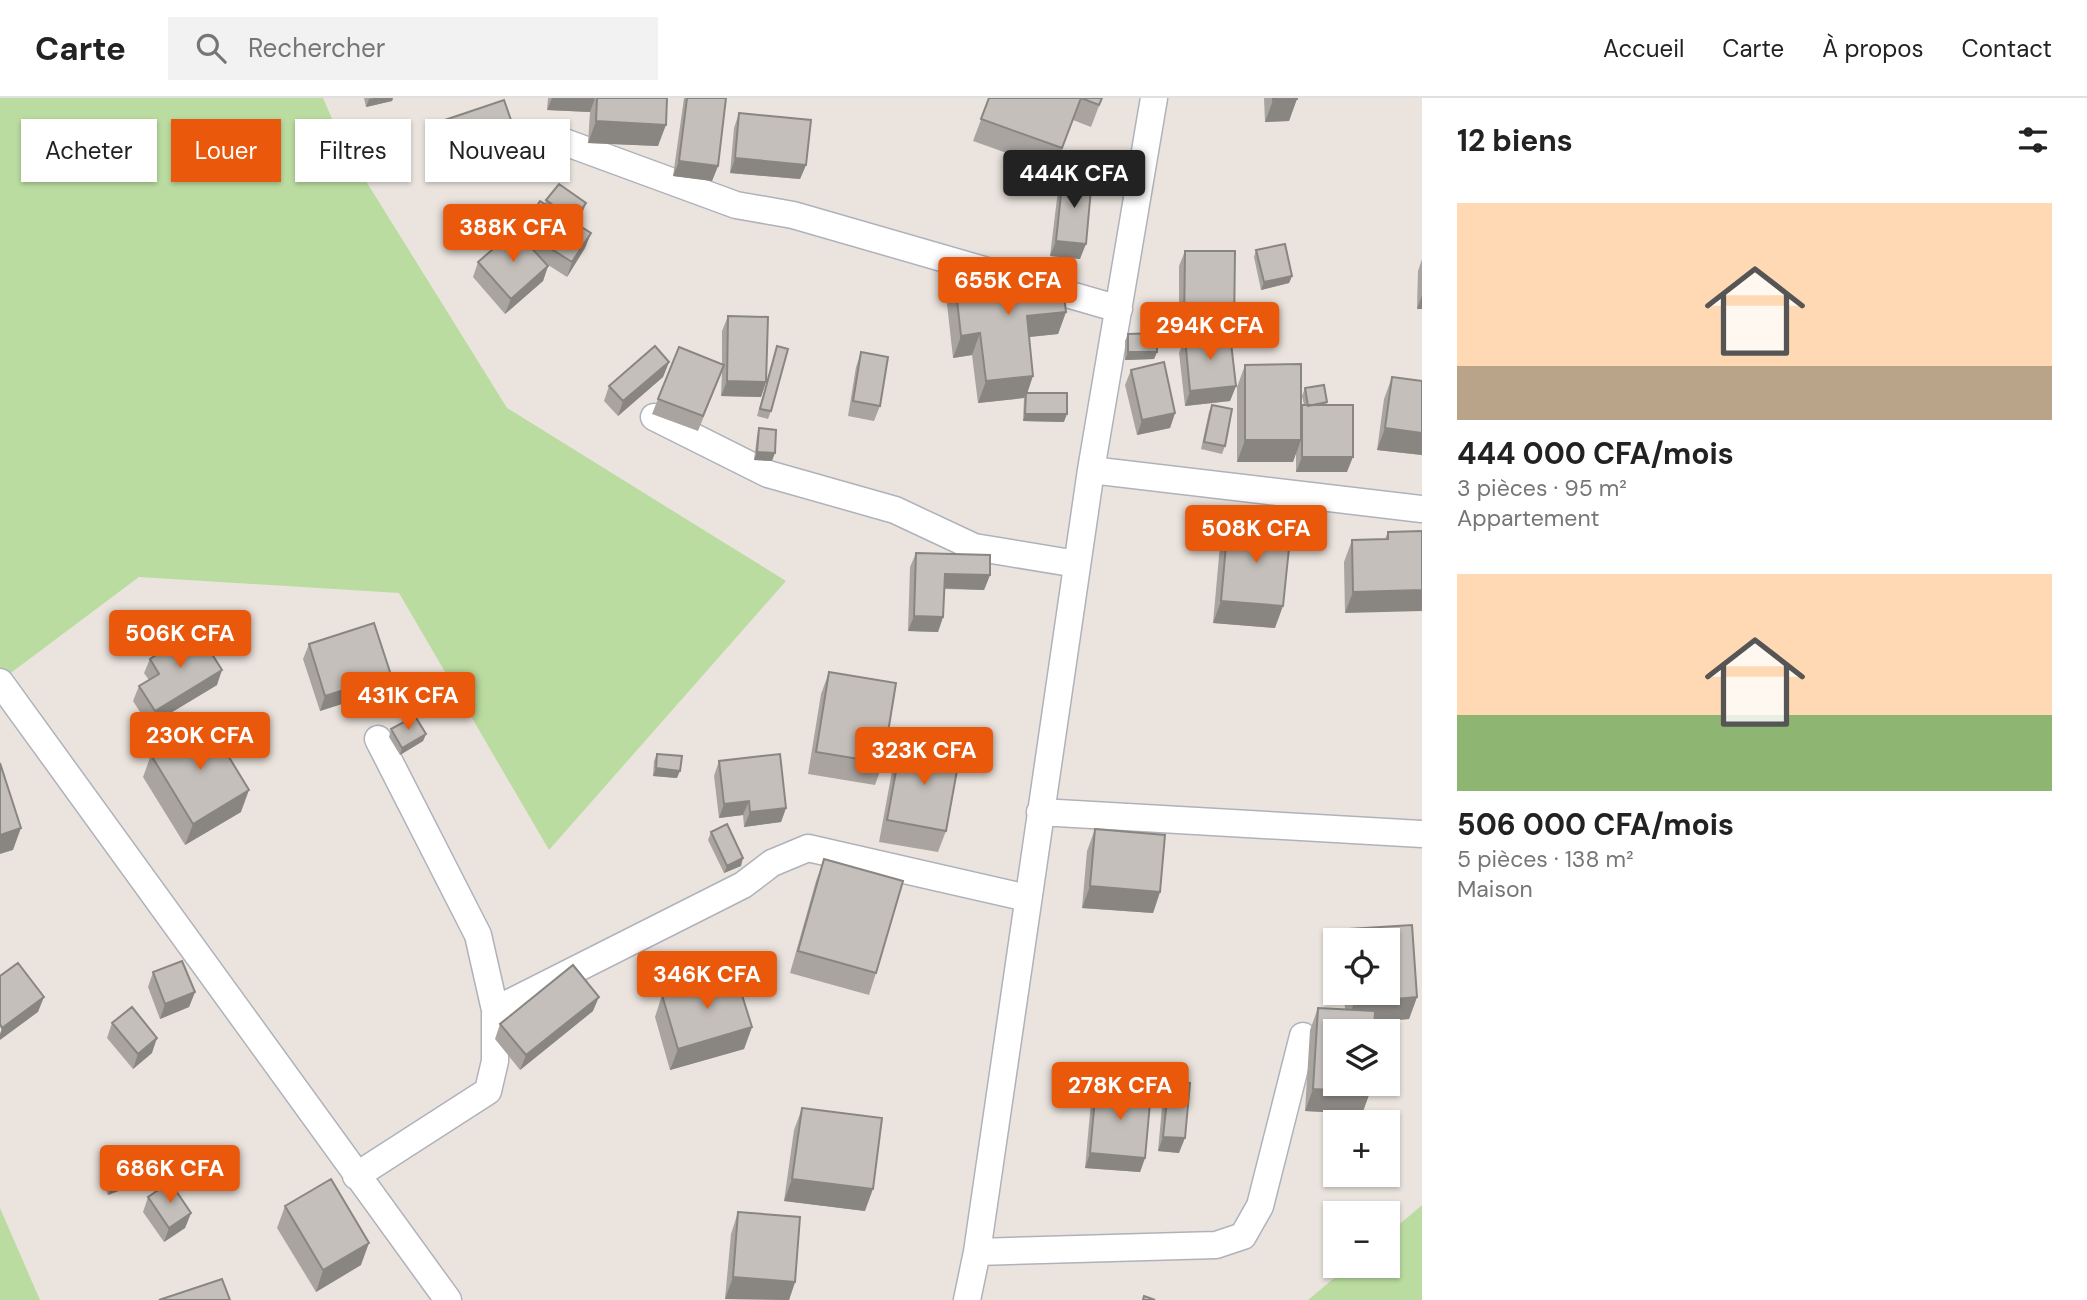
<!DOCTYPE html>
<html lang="fr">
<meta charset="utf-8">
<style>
:root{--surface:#fff;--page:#f2f2f2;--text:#222;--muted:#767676;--line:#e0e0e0;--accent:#ea580c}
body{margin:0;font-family:"DM Sans",sans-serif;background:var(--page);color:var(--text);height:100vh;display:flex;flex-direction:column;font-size:26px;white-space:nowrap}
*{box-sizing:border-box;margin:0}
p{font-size:23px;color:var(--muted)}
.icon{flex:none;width:38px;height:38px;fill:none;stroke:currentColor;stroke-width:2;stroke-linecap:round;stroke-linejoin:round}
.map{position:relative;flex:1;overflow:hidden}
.side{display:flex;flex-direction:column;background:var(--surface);width:665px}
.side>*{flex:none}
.banner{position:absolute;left:21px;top:21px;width:665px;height:63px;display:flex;gap:14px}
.fabs{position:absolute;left:1323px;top:830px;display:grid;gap:14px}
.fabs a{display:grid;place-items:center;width:77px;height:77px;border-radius:0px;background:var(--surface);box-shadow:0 2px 5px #0004;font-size:35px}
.price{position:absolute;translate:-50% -60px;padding:0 16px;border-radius:7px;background:var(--accent);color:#fff;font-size:23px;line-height:46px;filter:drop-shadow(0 2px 4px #0008)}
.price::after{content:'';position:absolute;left:50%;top:42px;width:21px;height:16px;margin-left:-10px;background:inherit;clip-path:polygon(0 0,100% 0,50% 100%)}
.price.current{background:#222;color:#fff}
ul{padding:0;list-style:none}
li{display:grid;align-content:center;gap:14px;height:371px;padding:0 35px}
li span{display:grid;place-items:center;height:217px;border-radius:0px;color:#555}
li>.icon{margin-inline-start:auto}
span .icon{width:126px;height:126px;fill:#fffc;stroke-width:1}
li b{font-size:30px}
h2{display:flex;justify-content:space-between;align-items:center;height:84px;padding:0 35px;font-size:30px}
.chip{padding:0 24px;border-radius:0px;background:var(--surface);box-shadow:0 2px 5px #0004;font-size:24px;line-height:63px}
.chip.current{background:var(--accent);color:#fff}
header{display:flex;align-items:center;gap:42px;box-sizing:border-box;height:98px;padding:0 35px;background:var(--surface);border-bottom:2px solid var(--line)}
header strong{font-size:33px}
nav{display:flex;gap:38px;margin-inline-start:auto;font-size:24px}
.search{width:490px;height:63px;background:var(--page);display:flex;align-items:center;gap:18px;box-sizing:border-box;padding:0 24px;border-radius:0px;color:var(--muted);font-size:26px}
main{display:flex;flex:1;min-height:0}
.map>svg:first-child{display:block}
.green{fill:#bbdca0}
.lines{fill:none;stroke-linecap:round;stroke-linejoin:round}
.street-casing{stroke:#afb2ba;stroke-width:29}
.street{stroke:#fff;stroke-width:26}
.wall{fill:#a9a4a0}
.shaded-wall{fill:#898682}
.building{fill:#c4bfba;stroke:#898682;stroke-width:2}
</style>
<header>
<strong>Carte</strong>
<div class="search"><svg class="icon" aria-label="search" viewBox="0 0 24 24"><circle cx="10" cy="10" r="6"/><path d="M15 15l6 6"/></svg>Rechercher</div>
<nav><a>Accueil</a><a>Carte</a><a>À propos</a><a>Contact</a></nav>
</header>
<main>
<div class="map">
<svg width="1422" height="1202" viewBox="0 0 1422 1202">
<rect width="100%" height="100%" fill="#ebe4de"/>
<!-- green -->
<path class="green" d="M0,0h323l20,46 164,264 279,173 -237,269 -150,-257 -260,-16 -139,104z
M1422,1107v95h-114l42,-35h38v-31z
M0,1110l40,92h-40z"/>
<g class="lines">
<defs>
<path id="street" d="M548,38l188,69 57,10 326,94
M654,319l114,57 127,36 79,37 103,17
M1091,372l331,39
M0,584l448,618
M1040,714l382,22
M495,912l248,-125 29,-22 36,-15 219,50
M356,1078l132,-85 7,-30v-51l-17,-75 -100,-196
M977,1154l239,-7 27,-9 17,-30 43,-170
M967,1202l10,-48 114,-782 63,-372"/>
</defs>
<!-- street casing -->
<use href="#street" class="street-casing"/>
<!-- street -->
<use href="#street" class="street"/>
</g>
<!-- wall -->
<path class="wall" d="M364,0h29l-1,3 -26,6z
M548,0h119l-9,48 -70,-3 2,-31 -43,-2z
M684,0h42l-8,68 -6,15 -39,-5z
M989,0h113l-11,29 -18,-7 -19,50 -81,-29z
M1264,0h33l-8,23 -24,1z
M739,15l67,52 -6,14 -70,-6 4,-45z
M442,23l76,19 -6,15 -62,21 -14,-40z
M1072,57l20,23 -12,81 -30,-3 8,-66 5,-15 4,1 2,-14z
M546,102l40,3 -3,8 -9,12 17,10 -6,15 -18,29 -22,-14 3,3 -5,15 -38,33 -32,-37 5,-15 42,-27 1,-5 24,-26z
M1256,152l36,26 -3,7 -28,7 -7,-33z
M1185,153l49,77 -3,10 5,48 -6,15 -45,5 -6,-53 4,-10h-4v-77z
M1422,161v50h-5l1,-38z
M955,184l111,30 -8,22 -29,3 -2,56 37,29 -41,-1 1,-23 -46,5 -6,-48 -19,3 -6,-54z
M728,218l38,66 -5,15 -40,-1 1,-25 -24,60 -46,-17 6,-15 64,-35v-33z
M1128,236l29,18 -3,7 -29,1v-19z
M777,248l-6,65 -3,8 -11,-3z
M861,254l19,54 -6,15 -26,-5 8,-49z
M669,264l-6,15 -45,39 -14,-15 5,-15z
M1245,267l56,43 3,-3 -2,-9 3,-8 22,14 -1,3 21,67h-51v-20l-3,10h-56v-75z
M1131,272l44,43 -5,15 -33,7 -12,-50z
M1392,279l30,4v74l-45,-5 7,-51z
M1212,307l13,41 -3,8 -21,-5 8,-37z
M759,330l13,33 -18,-1 3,-24z
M1228,425l47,105 -62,-5 7,-78z
M1422,433l-77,82 -1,-51 8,-22 33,-1 3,-7z
M916,455l74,22 -6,15 -40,-1 -1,28 -5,15 -30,-1 2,-64z
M309,546l76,46 -65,21 -17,-52z
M150,561l67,26 -68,41 -16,-25 6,-15 10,-6 -5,-7z
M829,574l54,91 -8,22 -67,-11 13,-80z
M391,631l35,5 -3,7 -23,14 -11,-18z
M901,646l45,87 -8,21 -59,-10 14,-76z
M657,656l20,24 -24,-2 1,-15z
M151,657l90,57 -56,33 -42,-68z
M719,663l67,47 -5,14 -37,5 -1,-12 -24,3 -5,-42z
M1095,731l65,63 -7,21 -71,-5 5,-57z
M711,734l30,34 -17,7 -16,-33z
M824,761l52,114 -7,22 -79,-22 26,-92z
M1412,827l5,72 -8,22 -35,3v9h-39v52h35v9l-8,22 -57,-3 5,-81 8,-22 27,1 -1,-17h44v-52h-43l4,-11z
M153,874l42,20 -6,15 -29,12 -12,-32z
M662,897l90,32 -8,22 -74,21 -15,-53z
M593,913l-73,59 -25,-31 5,-15z
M112,925l40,30 -19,16 -26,-31z
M1169,983l10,72 -21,-2 5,-55z
M1096,989l49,71 -5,14 -55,-4 6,-66z
M802,1010l63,103 -81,-10 10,-71z
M103,1071l29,11 -3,7 -21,8 -8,-19z
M148,1099l43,16 -6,15 -21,14 -21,-30z
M285,1108l76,59 -45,27 -39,-64z
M738,1114l57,70 -6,18 -64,-1 6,-65z"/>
<!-- shaded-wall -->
<path class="shaded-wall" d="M374,0h19l-1,3 -26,6 3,-8z
M552,0h43l-5,14 -43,-2z
M1297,1l-8,22 -24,1 8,-22z
M596,23l70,4 -8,21 -70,-3z
M518,42l-6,15 -62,21 6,-14z
M735,60l71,7 -6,14 -70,-6z
M679,63l39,5 -6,15 -39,-5z
M1069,75l24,3 -2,7 -24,-2z
M586,105l-3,8 -12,16 3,-7z
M591,135l-6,15 -18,29 5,-15z
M1056,143l30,3 -6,15 -30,-3z
M548,168l-5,15 -38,33 6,-15z
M1292,178l-3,7 -28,7 3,-8z
M1422,197v14h-5z
M1066,214l-8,22 -39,4 8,-22z
M1184,230h50l-5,15 -44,-5 -2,5h-4z
M980,235l-8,22 -19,3 8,-22z
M1128,254h29l-3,7 -29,1z
M669,264l-6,15 -45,39 5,-15z
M1033,278l-7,21v-4l-2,5 -46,5 8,-22z
M727,283l39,1 -5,15 -40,-1z
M1236,288l-6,15 -45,5 5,-15z
M1175,315l-5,15 -33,7 5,-15z
M1025,316h42l-3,8 -41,-1z
M1385,330l37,5v22l-45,-5z
M1245,342h56l-8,22h-56z
M757,354l18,1 -3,8 -18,-1z
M1302,359h51l-6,15h-51z
M945,476l45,1 -6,15 -45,-2z
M1422,492v21l-77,2 8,-21z
M1221,503l62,5 -8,22 -62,-5z
M914,518l29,1 -5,15 -30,-1z
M222,572l-5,15 -68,41 6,-15z
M391,577l-6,15 -65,21 5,-15z
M426,636l-3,7 -23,14 2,-7z
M656,670l24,3 -3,7 -24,-2z
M249,692l-8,22 -56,33 8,-21z
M749,703l-6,14 -24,3 5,-14z
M786,710l-5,14 -37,5 6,-15z
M21,730l-8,22 -13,4v-19z
M743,760l-2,8 -17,7 3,-7z
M1090,788l70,6 -7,21 -71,-5z
M195,894l-6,15 -29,12 5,-15z
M44,899l-6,15 -38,28v-6l2,-6z
M599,899l-6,14 -73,59 6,-15z
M1417,899l-8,22 -63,5 8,-21z
M752,929l-8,22 -74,21 8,-21z
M157,940l-5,15 -19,16 5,-15z
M1313,991l57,3 -8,22 -57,-3z
M1163,1039l22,1 -6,15 -21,-2z
M1090,1055l55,5 -5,14 -55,-4z
M792,1081l81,10 -8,22 -81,-10z
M132,1082l-3,7 -21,8 3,-7z
M191,1115l-6,15 -21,14 5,-14z
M369,1145l-8,22 -45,27 7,-22z
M733,1179l62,5 -6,18 -64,-1z"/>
<!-- building -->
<path class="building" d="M597,0h70l-1,27 -70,-4z
M687,0h39l-8,68 -39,-5z
M989,0h113l-3,7 -18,-7 -19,50 -81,-29z
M1273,0h24v1l-24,1z
M504,2l14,40 -62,22 -14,-41z
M739,15l72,7 -5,45 -71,-7z
M1072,57l24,3 -3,18 -24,-3z
M1063,77l29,3 -6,66 -30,-3z
M559,86l27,19 -12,17 -28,-20z
M540,103l51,32 -19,29 -51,-32z
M515,132l33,36 -37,33 -33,-37z
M1285,146l7,32 -28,6 -8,-32z
M1185,153h50l-1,77h-50z
M1061,172l5,42 -39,4 6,60 -47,5 -6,-48 -19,3 -6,-54z
M728,218l40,1 -2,65 -39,-1z
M1157,235v19h-29v-18z
M1230,236l6,52 -46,5 -5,-53z
M655,248l14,16 -46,39 -14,-15z
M777,248l11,3 -17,62 -11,-2z
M679,249l45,18 -21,51 -45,-17z
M861,254l27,5 -8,49 -27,-5z
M1164,264l11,51 -33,7 -11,-50z
M1301,266v76h-56v-75z
M1392,279l30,4v52l-37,-5z
M1324,287l3,17 -19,4 -3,-18z
M1026,295h41v21h-42z
M1212,307l20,4 -7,37 -21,-4z
M1302,307h51v52h-51z
M759,330l17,2 -1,23 -18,-1z
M1228,425l63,6 -8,77 -62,-5z
M1422,433v59l-69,2 -1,-52 36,-1v-7z
M916,455l74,2v20l-45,-1 -2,43 -29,-1z
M374,525l17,52 -66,21 -16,-52z
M196,531l26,41 -67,41 -16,-25 20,-12 -9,-15z
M829,574l67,11 -13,80 -67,-11z
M415,618l11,18 -24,14 -11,-19z
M207,623l42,69 -56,34 -42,-69z
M901,646l59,10 -14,77 -59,-11z
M657,656l25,2 -2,15 -24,-3z
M780,656l6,54 -36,4 -1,-11 -25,3 -5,-43z
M0,665l21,65 -21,7z
M727,726l16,34 -16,8 -16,-34z
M1095,731l70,6 -5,57 -70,-6z
M824,761l79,22 -27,92 -78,-22z
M1412,827l5,72 -63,6v-11h34v-52h-38l-1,-11z
M182,863l13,31 -30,12 -12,-32z
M18,865l26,34 -42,31 -2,-4v-48z
M573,867l26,32 -73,58 -26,-31z
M735,875l17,54 -74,22 -16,-54z
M132,909l25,31 -19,16 -26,-31z
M1318,910l57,3 -1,20h-39v52h35v9l-57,-3z
M1169,983l21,2 -5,55 -22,-1z
M1096,989l55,5 -6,66 -55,-5z
M802,1010l80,10 -9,71 -81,-10z
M125,1062l7,20 -21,8 -8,-19z
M331,1081l38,64 -46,27 -38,-64z
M170,1084l21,31 -22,15 -21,-31z
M738,1114l62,5 -5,65 -62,-5z
M222,1181l8,21h-71z
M1144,1198l11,4h-12z"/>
</svg>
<div class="fabs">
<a><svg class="icon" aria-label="locate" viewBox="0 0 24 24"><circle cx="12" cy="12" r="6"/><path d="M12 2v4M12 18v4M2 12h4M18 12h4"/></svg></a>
<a><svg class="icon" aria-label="layers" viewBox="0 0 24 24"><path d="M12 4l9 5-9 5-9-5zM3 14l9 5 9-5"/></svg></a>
<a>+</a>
<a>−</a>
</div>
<b class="price current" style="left:1074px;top:112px">444K CFA</b>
<b class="price" style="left:513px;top:166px">388K CFA</b>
<b class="price" style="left:1008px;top:219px">655K CFA</b>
<b class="price" style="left:1210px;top:264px">294K CFA</b>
<b class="price" style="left:1256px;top:467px">508K CFA</b>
<b class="price" style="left:180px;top:572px">506K CFA</b>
<b class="price" style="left:408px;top:634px">431K CFA</b>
<b class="price" style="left:200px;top:674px">230K CFA</b>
<b class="price" style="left:924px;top:689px">323K CFA</b>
<b class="price" style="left:707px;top:913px">346K CFA</b>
<b class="price" style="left:1120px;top:1024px">278K CFA</b>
<b class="price" style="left:170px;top:1107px">686K CFA</b>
<div class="banner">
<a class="chip">Acheter</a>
<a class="chip current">Louer</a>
<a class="chip">Filtres</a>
<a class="chip">Nouveau</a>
</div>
</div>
<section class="side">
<h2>12 biens<svg class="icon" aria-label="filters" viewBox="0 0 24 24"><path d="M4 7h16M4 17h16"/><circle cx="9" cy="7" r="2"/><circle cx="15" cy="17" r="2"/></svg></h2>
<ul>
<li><span style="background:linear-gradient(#ffd9b3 75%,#b9a48a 0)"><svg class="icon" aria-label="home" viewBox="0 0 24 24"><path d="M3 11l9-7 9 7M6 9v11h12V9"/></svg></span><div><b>444 000 CFA/mois</b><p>3 pièces · 95 m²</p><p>Appartement</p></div></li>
<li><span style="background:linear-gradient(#ffd9b3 65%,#8fb573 0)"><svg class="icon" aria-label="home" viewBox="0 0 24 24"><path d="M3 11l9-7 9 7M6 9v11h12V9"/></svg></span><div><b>506 000 CFA/mois</b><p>5 pièces · 138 m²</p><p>Maison</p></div></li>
</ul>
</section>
</main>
